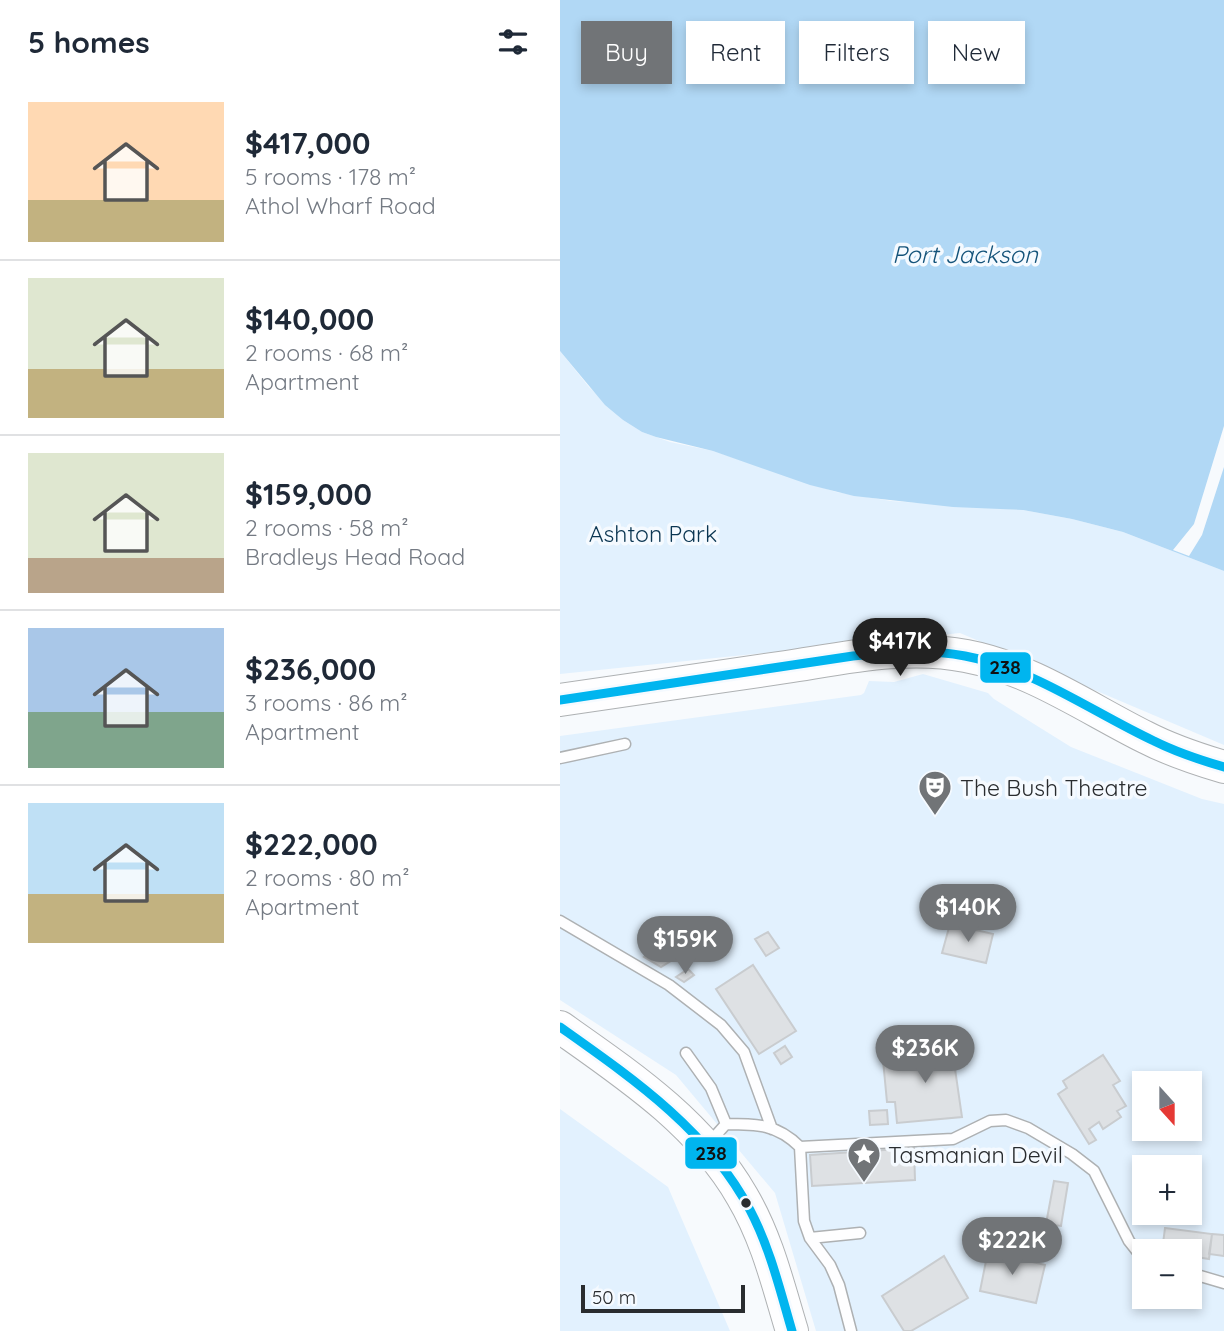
<!DOCTYPE html>
<meta charset="utf-8">
<style>
:root{--surface:#fff;--page:#f6f6f7;--text:#1f2937;--muted:#747a83;--line:#e0e1e3;--accent:#717477}
body{margin:0;font-family:Quicksand,sans-serif;background:var(--page);color:var(--text);height:100vh;display:flex;flex-direction:column;font-size:26px;white-space:nowrap}
*{box-sizing:border-box;margin:0}
p{font-size:23px;color:var(--muted)}
.icon{flex:none;width:38px;height:38px;fill:none;stroke:currentColor;stroke-width:2;stroke-linecap:round;stroke-linejoin:round}
.map{position:relative;flex:1;overflow:hidden}
.side{display:flex;flex-direction:column;background:var(--surface);width:560px}
.side>*{flex:none}
.top-card{position:absolute;left:21px;top:21px;width:537px;height:63px;display:flex;gap:14px}
.needle{width:46px;rotate:159deg}
.buttons{position:absolute;left:572px;top:1071px;display:grid;gap:14px}
.buttons a{display:grid;place-items:center;width:70px;height:70px;border-radius:0px;background:var(--surface);box-shadow:0 4px 10px #0003;font-size:35px}
.scale{position:absolute;left:21px;bottom:18px;width:164px;box-sizing:border-box;padding-left:7px;border:4px solid #292c2f;border-top:0;font-size:19px;line-height:24px;white-space:nowrap;color:#292c2f;-webkit-text-stroke:5px #f5faff;paint-order:stroke}
.price{position:absolute;translate:-50% -60px;padding:0 16px;border-radius:24px;background:var(--accent);color:#fff;font-size:23px;line-height:46px;filter:drop-shadow(0 2px 4px #0008)}
.price::after{content:'';position:absolute;left:50%;top:42px;width:21px;height:16px;margin-left:-10px;background:inherit;clip-path:polygon(0 0,100% 0,50% 100%)}
.price.current{background:#222;color:#fff}
ul{padding:0;list-style:none}
li{display:flex;align-items:center;gap:21px;height:175px;padding:0 28px}
li+li{border-top:2px solid var(--line)}
li span{display:grid;place-items:center;flex:none;width:196px;height:140px;border-radius:0px;color:#555}
li>.icon{margin-inline-start:auto}
span .icon{width:84px;height:84px;fill:#fffc;stroke-width:1}
li b{font-size:30px}
h2{display:flex;justify-content:space-between;align-items:center;height:84px;padding:0 28px;font-size:30px}
.chip{padding:0 24px;border-radius:0px;background:var(--surface);box-shadow:0 4px 10px #0003;font-size:24px;line-height:63px}
.chip.current{background:var(--accent);color:#fff}
main{display:flex;flex:1;min-height:0}
.map>svg:first-child{display:block}
.green{fill:#e2f1fe;fill-rule:evenodd}
.water{fill:#b1d8f5}
.pier{fill:#f7fafd}
.building{fill:#dee1e4;stroke:#c9cccf;stroke-width:2}
.lines{fill:none;stroke-linecap:round;stroke-linejoin:round}
.service-casing{stroke:#aeb1b3;stroke-width:13}
.secondary-casing{stroke:#aeb1b3;stroke-width:34}
.service{stroke:#fefeff;stroke-width:10}
.secondary{stroke:#fefeff;stroke-width:32}
.bus-1-casing{stroke:#f5faff;stroke-width:14}
.bus-1{stroke:#00b5ef;stroke-width:9}
.bus-dot{fill:#292c2f;stroke:#f5faff;stroke-width:2.5}
.labels{text-anchor:middle;dominant-baseline:central;stroke-width:7;stroke-linejoin:round;paint-order:stroke}
.park-label{font-size:23px;fill:#0b3652;stroke:#f5faff}
.poi-label{font-size:23px;fill:#292c2f;stroke:#f5faff;text-anchor:start}
.water-label{font-size:24px;font-style:italic;fill:#14537a;stroke:#f5faff}
.line-badge{stroke:#f5faff;stroke-width:2.5}
.pale-badge-label{font-size:19px;text-anchor:middle;font-weight:bold;fill:#111}
</style>
<main>
<section class="side">
<h2>5 homes<svg class="icon" aria-label="filters" viewBox="0 0 24 24"><path d="M4 7h16M4 17h16"/><circle cx="9" cy="7" r="2"/><circle cx="15" cy="17" r="2"/></svg></h2>
<ul>
<li><span style="background:linear-gradient(#ffd9b3 70%,#c2b280 0)"><svg class="icon" aria-label="home" viewBox="0 0 24 24"><path d="M3 11l9-7 9 7M6 9v11h12V9"/></svg></span><div><b>$417,000</b><p>5 rooms · 178 m²</p><p>Athol Wharf Road</p></div></li>
<li><span style="background:linear-gradient(#dfe7d0 65%,#c2b280 0)"><svg class="icon" aria-label="home" viewBox="0 0 24 24"><path d="M3 11l9-7 9 7M6 9v11h12V9"/></svg></span><div><b>$140,000</b><p>2 rooms · 68 m²</p><p>Apartment</p></div></li>
<li><span style="background:linear-gradient(#dfe7d0 75%,#b9a48a 0)"><svg class="icon" aria-label="home" viewBox="0 0 24 24"><path d="M3 11l9-7 9 7M6 9v11h12V9"/></svg></span><div><b>$159,000</b><p>2 rooms · 58 m²</p><p>Bradleys Head Road</p></div></li>
<li><span style="background:linear-gradient(#a9c7e8 60%,#7fa58c 0)"><svg class="icon" aria-label="home" viewBox="0 0 24 24"><path d="M3 11l9-7 9 7M6 9v11h12V9"/></svg></span><div><b>$236,000</b><p>3 rooms · 86 m²</p><p>Apartment</p></div></li>
<li><span style="background:linear-gradient(#bfe0f5 65%,#c2b280 0)"><svg class="icon" aria-label="home" viewBox="0 0 24 24"><path d="M3 11l9-7 9 7M6 9v11h12V9"/></svg></span><div><b>$222,000</b><p>2 rooms · 80 m²</p><p>Apartment</p></div></li>
</ul>
</section>
<div class="map">
<svg width="664" height="1331" viewBox="0 0 664 1331">
<rect width="100%" height="100%" fill="#f7fafd"/>
<!-- green -->
<path class="green" d="M0,351l29,36 34,33 19,12 28,10 43,9 123,41 55,9 132,9 49,9 51,13 101,39v174l-264,-112 -400,41z
M363,674l65,19 6,6 77,48 131,52 22,5v527h-408l-41,-138 -99,-118 -116,-75v-264l301,-41 3,-2 5,-12 25,1zM584,1083h46v46h-46zM584,1167h46v46h-46zM584,1251h46v46h-46z
M0,1109l108,78 62,144h-170z"/>
<!-- water -->
<path class="water" d="M0,0h664v571l-101,-39 -51,-13 -49,-9 -70,-3 -99,-11 -44,-11 -97,-34 -57,-14 -14,-5 -19,-12 -18,-15 -45,-54z"/>
<!-- pier -->
<path class="pier" d="M664,426v41l-22,68 -13,21 -16,-6 21,-26z"/>
<!-- building -->
<path class="building" d="M390,924l43,10 -7,29 -44,-10z
M208,932l11,16 -13,8 -11,-17z
M115,935l12,16 -26,16 -17,-10z
M193,965l43,66 -37,23 -43,-65z
M128,969l6,6 -10,7 -8,-5z
M397,1040l2,21 -5,1 8,55 -65,6 -2,-21h-8l-4,-42 56,-5 -1,-13z
M225,1046l7,11 -11,7 -7,-11z
M543,1055l17,26 -7,4 13,21 -9,5 4,6 -18,12 -4,-7 -10,7 7,11 -7,4 -31,-50 9,-6 -4,-7z
M327,1110l1,14 -18,1 -1,-14z
M354,1148l1,32 -103,6 -2,-31z
M494,1181l14,2 -7,43 -15,-2z
M605,1228l47,6 -3,25 -19,-3v-5h-28z
M652,1234l12,1v21l-15,-2z
M428,1251l57,14 -9,38 -56,-12z
M384,1256l24,42 -57,33h-7l-22,-35z"/>
<g class="lines">
<defs>
<path id="service" d="M0,758l65,-14
M0,921l109,64 52,40 23,27 28,77
M126,1053l25,35 15,36 -18,20
M166,1124c31,0 51,0 74,23l153,-8 37,-18 16,-1 22,8 44,26 22,17 35,70 15,19
M240,1147l4,74 6,17 20,27 9,20 12,46
M250,1238l50,-5
M630,1273l34,10"/>
<path id="secondary" d="M0,700c75,-11 151,-22 226,-33 59,-9 121,-23 180,-11 64,12 121,52 179,81 25,13 52,22 79,30
M0,1027c68,48 140,96 182,169 25,42 36,89 50,135"/>
</defs>
<!-- service casing -->
<use href="#service" class="service-casing"/>
<!-- secondary casing -->
<use href="#secondary" class="secondary-casing"/>
<!-- service -->
<use href="#service" class="service"/>
<!-- secondary -->
<use href="#secondary" class="secondary"/>
<defs>
<path id="bus-1" d="M0,700l293,-44c38,-4 75,-7 112,0 69,13 127,56 189,85 22,11 46,19 70,26
M0,1027c72,51 148,103 190,183 20,38 30,80 42,121"/>
</defs>
<!-- bus-1 casing -->
<use href="#bus-1" class="bus-1-casing"/>
<!-- bus-1 -->
<use href="#bus-1" class="bus-1"/>
</g>
<!-- icons -->
<defs>
<symbol id="theatre-pin" viewBox="-11 -11 22 30"><path d="M0 17L-7.5 6A9.5 9.5 0 1 1 7.5 6Z" fill="#717477" stroke="#f5faff"/><path d="M-5-5.5Q0-4 5-5.5V0Q5 5 0 6Q-5 5-5 0ZM-3.3-2.5H-1v1.5H-3.3ZM1-2.5H3.3v1.5H1ZM-2.8 1Q0 5.5 2.8 1Z" fill="#fff"/></symbol>
<symbol id="sight-pin" viewBox="-11 -11 22 30"><path d="M0 17L-7.5 6A9.5 9.5 0 1 1 7.5 6Z" fill="#717477" stroke="#f5faff"/><path d="M0-6L1.8-2.2L6-1.7L2.9 1.2L3.7 5.4L0 3.3L-3.7 5.4L-2.9 1.2L-6-1.7L-1.8-2.2Z" fill="#fff"/></symbol>
</defs>
<g fill-rule="evenodd">
<use href="#theatre-pin" x="356" y="768" width="38" height="52"/>
<use href="#sight-pin" x="285" y="1135" width="38" height="52"/>
</g>
<!-- markers -->
<circle class="bus-dot" cx="186" cy="1203" r="6"/>
<g class="labels">
<!-- park labels -->
<g class="park-label">
<text x="93" y="533">Ashton Park</text>
</g>
<!-- poi labels -->
<g class="poi-label">
<text x="400" y="787">The Bush Theatre</text>
<text x="328" y="1154">Tasmanian Devil</text>
</g>
<!-- water labels -->
<g class="water-label">
<text x="405" y="254">Port Jackson</text>
</g>
</g>
<g class="line-badge">
<rect x="419" y="651" width="53" height="33" rx="7" fill="#00b5ef"/>
<rect x="124" y="1136" width="54" height="34" rx="7" fill="#00b5ef"/>
</g>
<g class="pale-badge-label">
<text x="445" y="674">238</text>
<text x="151" y="1160">238</text>
</g>
</svg>
<div class="buttons">
<a><svg class="needle" viewBox="-14 -14 28 28"><path d="M0-13l5 13h-10z" fill="#e53935"/><path d="M0 13l5-13h-10z" fill="#747a83"/></svg></a>
<a>+</a>
<a>−</a>
</div>
<div class="scale">50 m</div>
<b class="price current" style="left:340px;top:678px">$417K</b>
<b class="price" style="left:408px;top:944px">$140K</b>
<b class="price" style="left:125px;top:976px">$159K</b>
<b class="price" style="left:365px;top:1085px">$236K</b>
<b class="price" style="left:452px;top:1277px">$222K</b>
<div class="top-card">
<a class="chip current">Buy</a>
<a class="chip">Rent</a>
<a class="chip">Filters</a>
<a class="chip">New</a>
</div>
</div>
</main>
